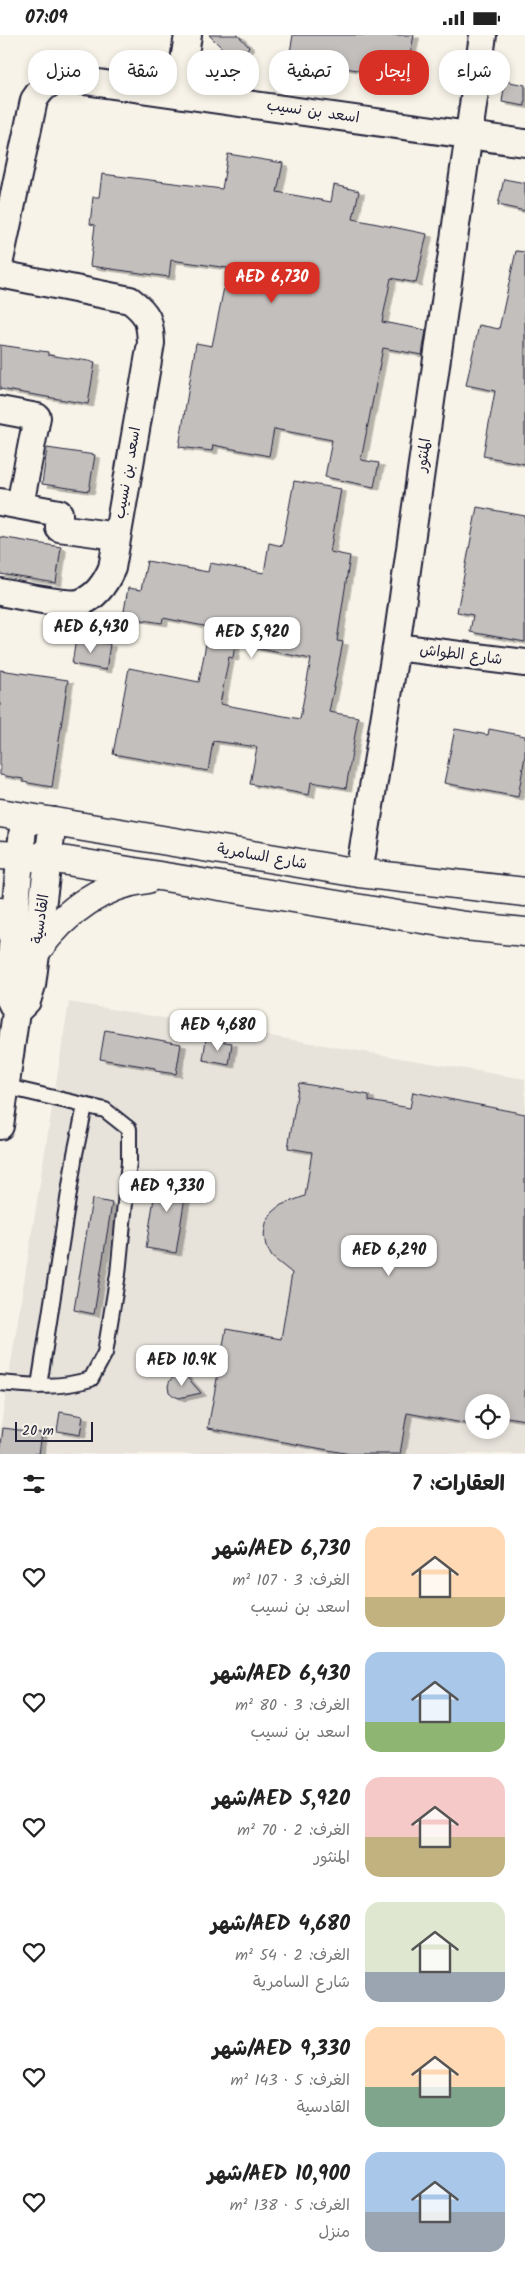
<!DOCTYPE html>
<html lang="ar">
<meta charset="utf-8">
<style>
:root{--surface:#fff;--page:#f6f6f6;--text:#222;--muted:#767676;--accent:#d93025}
body{margin:0;font-family:Kalam,"Playpen Sans Arabic",sans-serif;background:var(--page);color:var(--text);direction:rtl;height:100vh;display:flex;flex-direction:column;font-size:19px;white-space:nowrap}
*{box-sizing:border-box;margin:0}
p{font-size:16px;color:var(--muted)}
.icon{flex:none;width:28px;height:28px;fill:none;stroke:currentColor;stroke-width:2;stroke-linecap:round;stroke-linejoin:round}
.map{position:relative;height:1419px;overflow:hidden;direction:ltr}
.side{display:flex;flex-direction:column;background:var(--surface);flex:1}
.side>*{flex:none}
.top-card{position:absolute;left:15px;top:15px;width:495px;height:45px;direction:rtl;display:flex;gap:10px}
.tools{position:absolute;left:465px;top:1359px;display:grid;gap:10px}
.tools a{display:grid;place-items:center;width:45px;height:45px;border-radius:50%;background:var(--surface);box-shadow:0 2px 8px #0003;font-size:25px}
.scale{position:absolute;left:15px;bottom:12px;width:78px;box-sizing:border-box;padding-left:5px;border:2px solid #22223b;border-top:0;font-size:14px;line-height:18px;white-space:nowrap;color:#22223b;-webkit-text-stroke:4px #f7f3e8;paint-order:stroke}
.price{position:absolute;translate:-50% -42px;padding:0 11px;border-radius:10px;background:#fff;color:#222;font-size:16px;line-height:32px;filter:drop-shadow(0 1px 2px #0008)}
.price::after{content:'';position:absolute;left:50%;top:30px;width:15px;height:11px;margin-left:-8px;background:inherit;clip-path:polygon(0 0,100% 0,50% 100%)}
.price.active{background:var(--accent);color:#fff}
ul{padding:0;list-style:none}
li{display:flex;align-items:center;gap:15px;height:125px;padding:0 20px}
li span{display:grid;place-items:center;flex:none;width:140px;height:100px;border-radius:15px;color:#555}
li>.icon{margin-inline-start:auto}
span .icon{width:60px;height:60px;fill:#fffc;stroke-width:1}
li b{font-size:21px}
h2{display:flex;justify-content:space-between;align-items:center;height:60px;padding:0 20px;font-size:21px}
.chip{padding:0 18px;border-radius:20px;background:var(--surface);box-shadow:0 2px 8px #0003;font-size:18px;line-height:45px}
.chip.active{background:var(--accent);color:#fff}
.status{display:flex;justify-content:space-between;align-items:center;height:35px;padding:0 25px;background:var(--surface);direction:ltr}
.status svg{height:14px;fill:currentColor}
.map>svg:first-child{display:block}
.built{fill:#e7e3db;fill-rule:evenodd}
.building{fill:#c2bfbd;stroke:#22223b;fill-rule:evenodd;filter:url(#shadow)}
.lines{fill:none;stroke-linecap:round;stroke-linejoin:round}
.lane-casing{stroke:#22223b;stroke-width:18}
.street-casing{stroke:#22223b;stroke-width:30}
.secondary-casing{stroke:#22223b;stroke-width:31}
.lane{stroke:#f7f3e8;stroke-width:14}
.street{stroke:#f7f3e8;stroke-width:26}
.secondary{stroke:#f7f3e8;stroke-width:28}
.labels{text-anchor:middle;dominant-baseline:central;stroke-width:5;stroke-linejoin:round;paint-order:stroke}
.street-label{font-size:15px;fill:#22223b;stroke:#f7f3e8}
</style>
<div class="status"><b>07:09</b><svg viewBox="0 0 49 12"><path d="M0 12V9h3v3zM5 12V6h3v6zM10 12V3h3v9zM15 12V0h3v12zM26 1h20v11H26zM47 4h2v5h-2z"/></svg></div>
<div class="map">
<svg width="525" height="1419" viewBox="0 0 525 1419">
<defs>
<filter id="shadow"><feDropShadow dx="5.5" dy="3" stdDeviation="0" flood-color="#0004"/></filter>
</defs>
<rect width="100%" height="100%" fill="#f7f3e8"/>
<filter id="ink" filterUnits="userSpaceOnUse"><feTurbulence type="fractalNoise" baseFrequency=".02" numOctaves="2"/><feDisplacementMap in="SourceGraphic" scale="10" xChannelSelector="R" yChannelSelector="G"/><feConvolveMatrix kernelMatrix="1 2 1 2 8 2 1 2 1" color-interpolation-filters="sRGB"/></filter>
<g filter="url(#ink)">
<!-- built -->
<path class="built" d="M69,967l456,77v375h-525v-23zM474,1368h27v27h-27z"/>
<!-- building -->
<path class="building" d="M209,0h29l11,12 -14,14z
M293,0h121l-9,44 -91,-17 -4,23 -25,-4z
M505,46l20,4v21l-23,-4z
M228,119l55,9 -6,29 54,10 3,-17 25,6 -6,28 74,15 -11,49 -25,-5 -9,44 44,8 -4,25 -39,-7 -22,112 18,3 -5,24 -49,-10 7,-37 -58,-11 -5,27 -56,-11 -1,6 -33,-4 17,-104 16,3 16,-78 -57,-8 -2,17 -79,-11 5,-41 -5,-1 3,-27h6l3,-23 120,15z
M504,144l21,4v28l-27,-6z
M516,216l9,1v212l-42,-8 12,-65 -29,-6 13,-60 20,4z
M0,310l48,7v3l47,7 -7,42 -88,-15z
M47,413l48,7 -6,36 -47,-7z
M294,446l47,8 -11,63 20,4 -13,85 6,1 -14,70 29,5 -12,71 -35,-6 -2,13 -59,-11 7,-37 -44,-6 -5,30 -95,-17 16,-86 70,14 10,-55 -46,-9 -1,5 -39,-6 5,-29 13,2 6,-29 61,11 2,-9 54,10 5,-30 13,3zM235,609l76,15 -11,60 -80,-15 9,-47 4,1z
M477,472l48,9v126l-55,-10 3,-17 -16,-3z
M0,502l61,10 -5,36 -56,-9z
M76,604l34,5 -4,26 -34,-6z
M0,635l68,10 -16,107 -29,-5v-3l-23,-4z
M455,694l33,6 1,-6 36,7v20l-7,41 -74,-14z
M105,995l76,14 -5,30 -21,-3v-3l-55,-9z
M206,1004l26,4 -3,22 -26,-5z
M299,1048l70,12v6l41,7 3,-16 112,22v306l-24,-4v-13h-27v22l-67,-12 -7,41h-50l-142,-26 18,-99 55,10 11,-66 -20,-16 -6,-11 -2,-11 2,-12 6,-10 9,-8 24,-9 7,-44 -24,-4z
M158,1138l30,5 -12,75 -30,-5z
M92,1164l20,4 -18,111 -20,-4z
M181,1340l5,1 15,17 -22,5 -5,-2 -5,-4 -1,-6 2,-6 5,-4z
M60,1377l23,4 -3,19 -23,-4z
M3,1393l39,5 -3,21h-39z"/>
<g class="lines">
<defs>
<path id="lane" d="M0,1348c33,3 58,6 91,-4l14,-26 13,-79 11,-112v-33l-24,-19 -98,-23
M39,1351l36,-232 10,-48"/>
<path id="street" d="M179,58l9,-58
M0,225l34,-160c10,-16 18,-20 36,-21l455,64
M0,239l130,26c18,14 20,20 21,43l-39,225c-6,14 -15,28 -30,34 -13,5 -66,-7 -82,-10
M0,375l37,7 -17,88
M0,467l59,11v15l58,8
M396,612l129,16
M359,838l37,-226 87,-612
M16,977l11,-11 5,-16 21,-164
M0,1091l16,-114 -7,-14 -1,-8 16,-173"/>
<path id="secondary" d="M0,778l359,60 166,19
M0,820l49,3 416,68 60,6
M0,877l13,21
M37,915c27,-37 63,-65 110,-71"/>
</defs>
<!-- lane casing -->
<use href="#lane" class="lane-casing"/>
<!-- street casing -->
<use href="#street" class="street-casing"/>
<!-- secondary casing -->
<use href="#secondary" class="secondary-casing"/>
<!-- lane -->
<use href="#lane" class="lane"/>
<!-- street -->
<use href="#street" class="street"/>
<!-- secondary -->
<use href="#secondary" class="secondary"/>
</g>
</g>
<g class="labels">
<!-- street labels -->
<g class="street-label">
<text transform="translate(313 77) rotate(8)">اسعد بن نسيب</text>
<text transform="translate(424 420) rotate(-82)">المنثور</text>
<text transform="translate(128 438) rotate(-80)">اسعد بن نسيب</text>
<text transform="translate(461 620) rotate(7)">شارع الطواش</text>
<text transform="translate(262 822) rotate(10)">شارع السامرية</text>
<text transform="translate(41 884) rotate(-82)">القادسية</text>
</g>
</g>
</svg>
<div class="tools">
<a><svg class="icon" aria-label="locate" viewBox="0 0 24 24"><circle cx="12" cy="12" r="6"/><path d="M12 2v4M12 18v4M2 12h4M18 12h4"/></svg></a>
</div>
<div class="scale">20 m</div>
<b class="price active" style="left:272px;top:269px">AED 6,730</b>
<b class="price" style="left:91px;top:619px">AED 6,430</b>
<b class="price" style="left:252px;top:624px">AED 5,920</b>
<b class="price" style="left:218px;top:1017px">AED 4,680</b>
<b class="price" style="left:167px;top:1178px">AED 9,330</b>
<b class="price" style="left:389px;top:1242px">AED 6,290</b>
<b class="price" style="left:182px;top:1352px">AED 10.9K</b>
<div class="top-card">
<a class="chip">شراء</a>
<a class="chip active">إيجار</a>
<a class="chip">تصفية</a>
<a class="chip">جديد</a>
<a class="chip">شقة</a>
<a class="chip">منزل</a>
</div>
</div>
<section class="side">
<h2>العقارات: 7<svg class="icon" aria-label="filters" viewBox="0 0 24 24"><path d="M4 7h16M4 17h16"/><circle cx="9" cy="7" r="2"/><circle cx="15" cy="17" r="2"/></svg></h2>
<ul>
<li><span style="background:linear-gradient(#ffd9b3 70%,#c2b280 0)"><svg class="icon" aria-label="home" viewBox="0 0 24 24"><path d="M3 11l9-7 9 7M6 9v11h12V9"/></svg></span><div><b>AED 6,730/شهر</b><p>الغرف: 3 · 107 m²</p><p>اسعد بن نسيب</p></div><svg class="icon" aria-label="heart" viewBox="0 0 24 24"><path d="M12 20l-8-8c-3-5 5-10 8-4 3-6 11-1 8 4z"/></svg></li>
<li><span style="background:linear-gradient(#a9c7e8 70%,#8fb573 0)"><svg class="icon" aria-label="home" viewBox="0 0 24 24"><path d="M3 11l9-7 9 7M6 9v11h12V9"/></svg></span><div><b>AED 6,430/شهر</b><p>الغرف: 3 · 80 m²</p><p>اسعد بن نسيب</p></div><svg class="icon" aria-label="heart" viewBox="0 0 24 24"><path d="M12 20l-8-8c-3-5 5-10 8-4 3-6 11-1 8 4z"/></svg></li>
<li><span style="background:linear-gradient(#f6c9c9 60%,#c2b280 0)"><svg class="icon" aria-label="home" viewBox="0 0 24 24"><path d="M3 11l9-7 9 7M6 9v11h12V9"/></svg></span><div><b>AED 5,920/شهر</b><p>الغرف: 2 · 70 m²</p><p>المنثور</p></div><svg class="icon" aria-label="heart" viewBox="0 0 24 24"><path d="M12 20l-8-8c-3-5 5-10 8-4 3-6 11-1 8 4z"/></svg></li>
<li><span style="background:linear-gradient(#dfe7d0 70%,#9aa5b1 0)"><svg class="icon" aria-label="home" viewBox="0 0 24 24"><path d="M3 11l9-7 9 7M6 9v11h12V9"/></svg></span><div><b>AED 4,680/شهر</b><p>الغرف: 2 · 54 m²</p><p>شارع السامرية</p></div><svg class="icon" aria-label="heart" viewBox="0 0 24 24"><path d="M12 20l-8-8c-3-5 5-10 8-4 3-6 11-1 8 4z"/></svg></li>
<li><span style="background:linear-gradient(#ffd9b3 60%,#7fa58c 0)"><svg class="icon" aria-label="home" viewBox="0 0 24 24"><path d="M3 11l9-7 9 7M6 9v11h12V9"/></svg></span><div><b>AED 9,330/شهر</b><p>الغرف: 5 · 143 m²</p><p>القادسية</p></div><svg class="icon" aria-label="heart" viewBox="0 0 24 24"><path d="M12 20l-8-8c-3-5 5-10 8-4 3-6 11-1 8 4z"/></svg></li>
<li><span style="background:linear-gradient(#a9c7e8 60%,#9aa5b1 0)"><svg class="icon" aria-label="home" viewBox="0 0 24 24"><path d="M3 11l9-7 9 7M6 9v11h12V9"/></svg></span><div><b>AED 10,900/شهر</b><p>الغرف: 5 · 138 m²</p><p>منزل</p></div><svg class="icon" aria-label="heart" viewBox="0 0 24 24"><path d="M12 20l-8-8c-3-5 5-10 8-4 3-6 11-1 8 4z"/></svg></li>
</ul>
</section>
